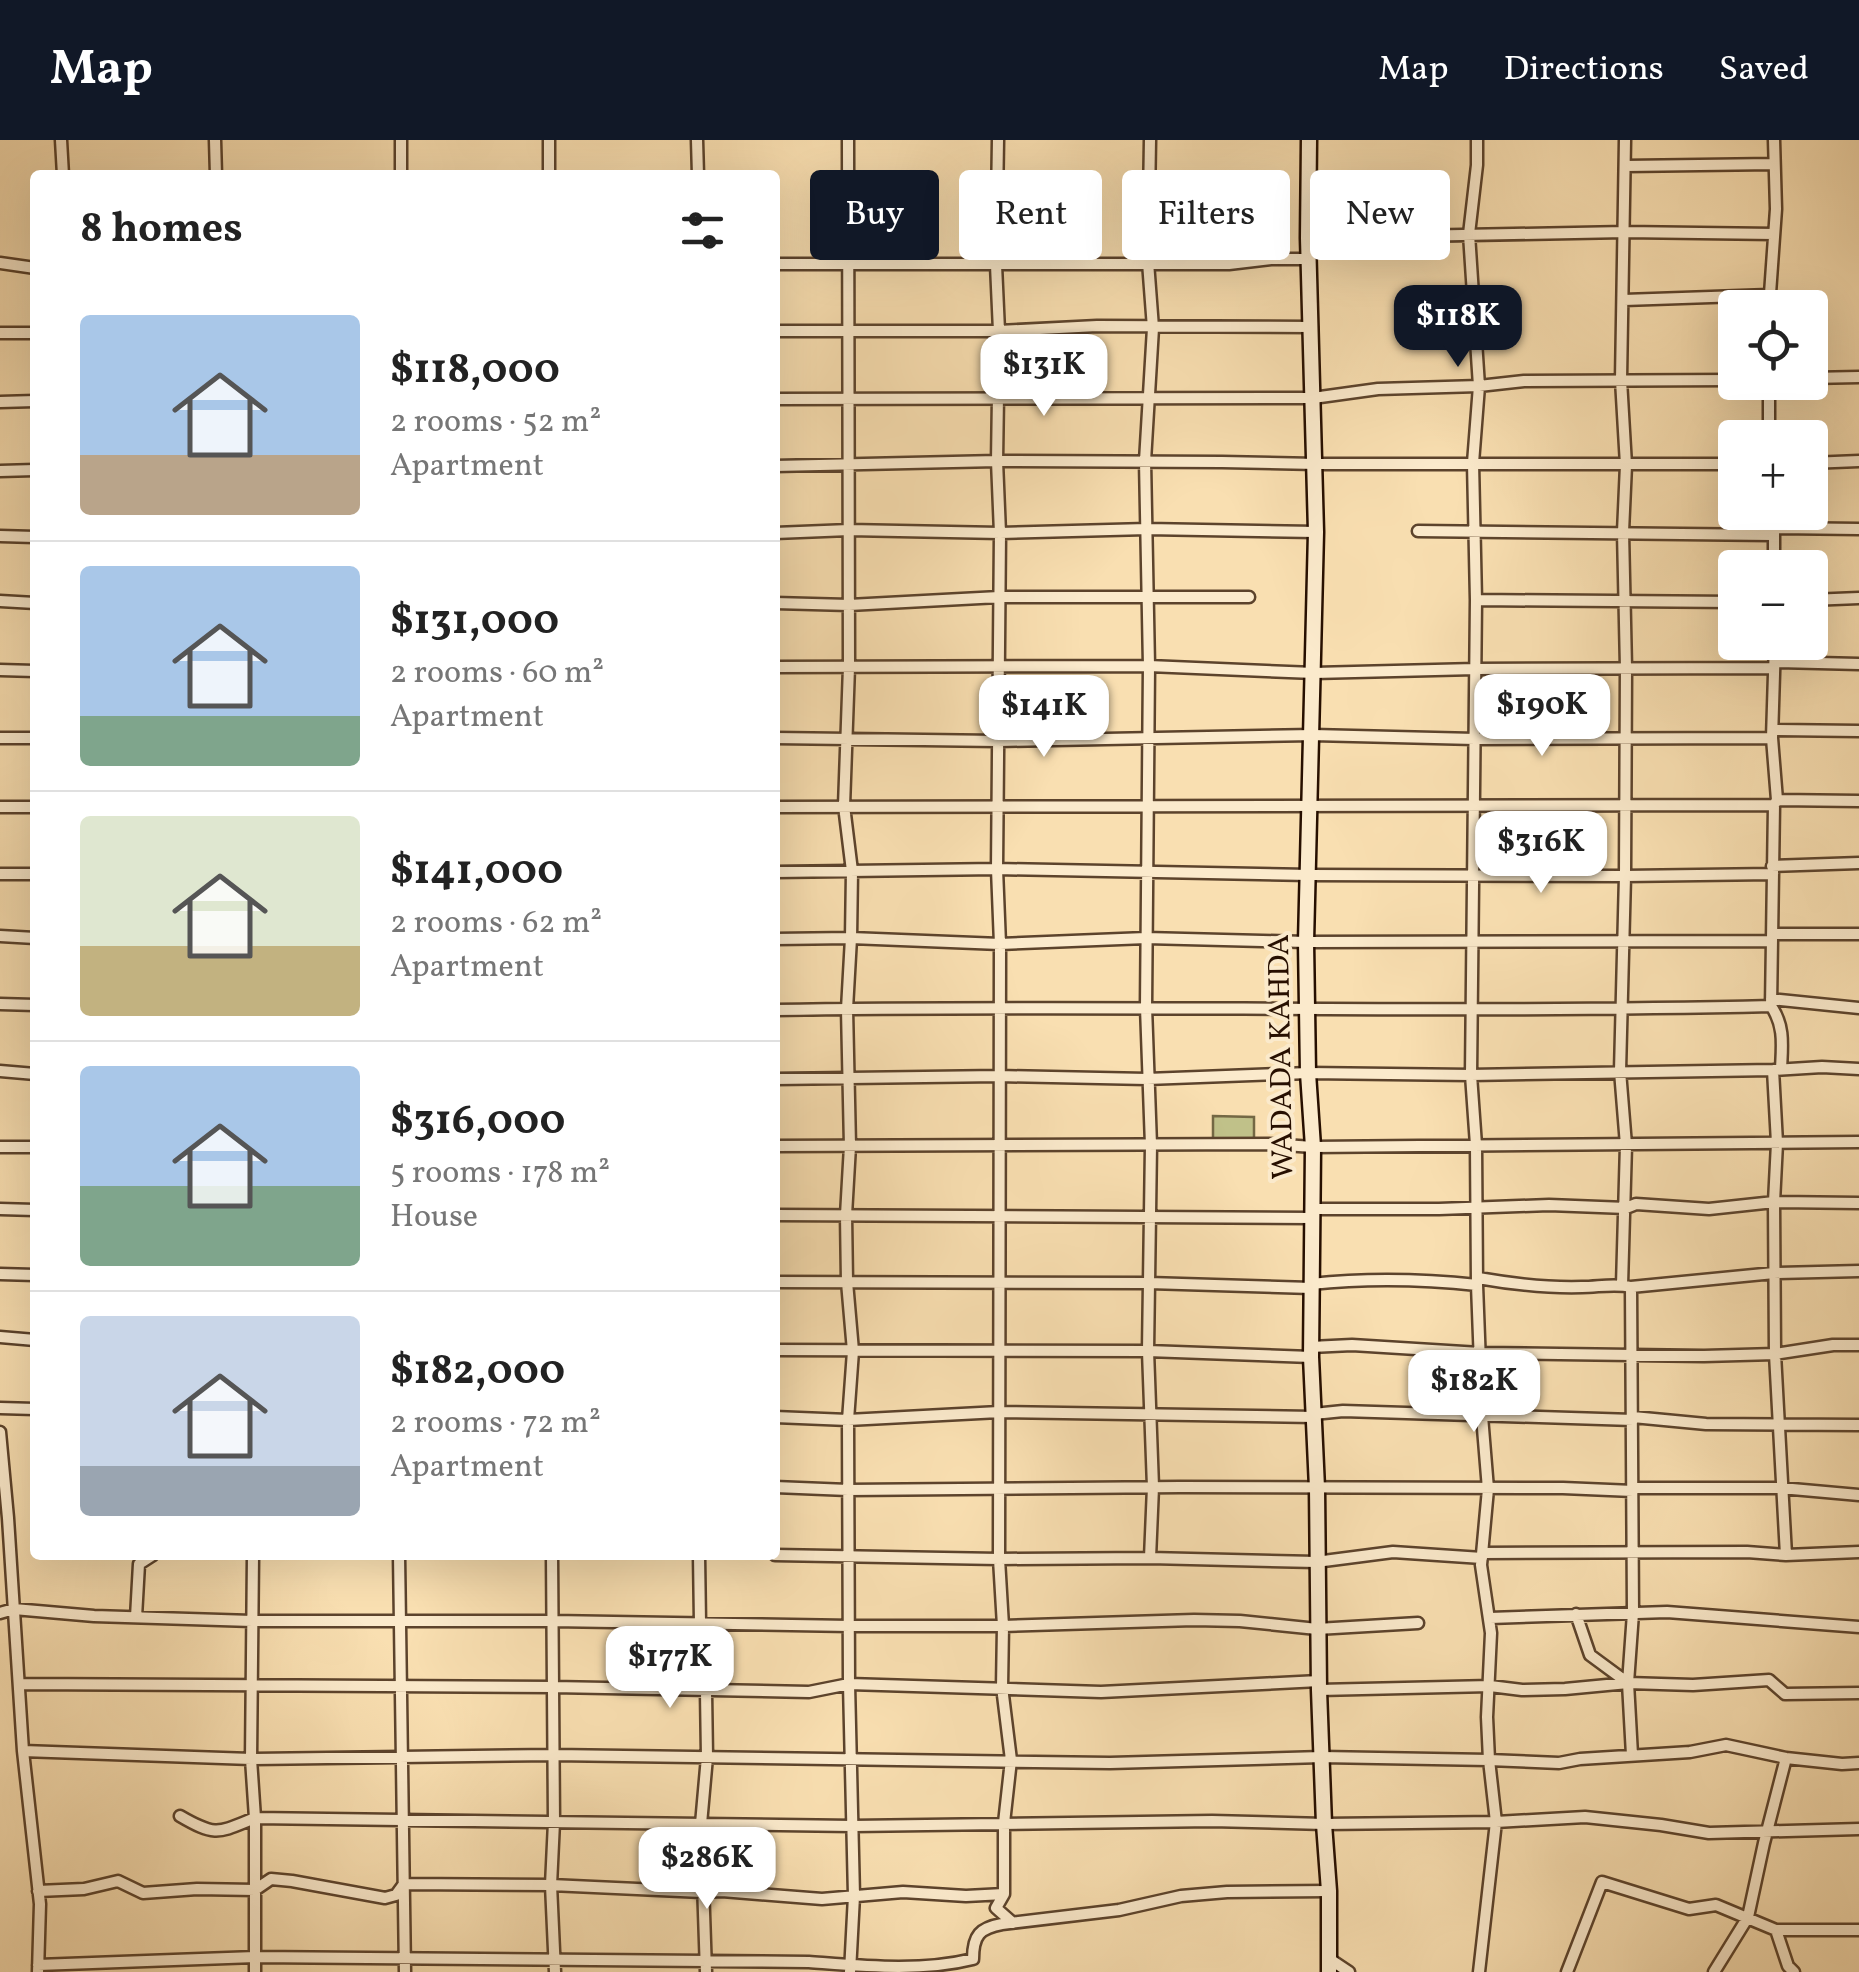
<!DOCTYPE html>
<meta charset="utf-8">
<style>
:root{--surface:#fff;--page:#f6f6f6;--text:#222;--muted:#767676;--line:#e0e0e0;--accent:#111827}
body{margin:0;font-family:Vollkorn,serif;background:var(--page);color:var(--text);height:100vh;display:flex;flex-direction:column;font-size:38px;white-space:nowrap}
*{box-sizing:border-box;margin:0}
p{font-size:32px;color:var(--muted)}
.icon{flex:none;width:55px;height:55px;fill:none;stroke:currentColor;stroke-width:2;stroke-linecap:round;stroke-linejoin:round}
.map{position:relative;flex:1;overflow:hidden}
.side{position:absolute;left:30px;top:30px;width:750px;height:1390px;display:flex;flex-direction:column;background:var(--surface);border-radius:10px;box-shadow:0 10px 40px #0002}
.side>*{flex:none}
.guide{position:absolute;left:810px;top:30px;width:898px;height:90px;display:flex;gap:20px}
.tools{position:absolute;left:1718px;top:150px;display:grid;gap:20px}
.tools a{display:grid;place-items:center;width:110px;height:110px;border-radius:10px;background:var(--surface);box-shadow:0 10px 40px #0002;font-size:50px}
.price{position:absolute;translate:-50% -85px;padding:0 22px;border-radius:20px;background:#fff;color:#222;font-size:32px;line-height:65px;filter:drop-shadow(0 2px 5px #0008)}
.price::after{content:'';position:absolute;left:50%;top:60px;width:30px;height:22px;margin-left:-15px;background:inherit;clip-path:polygon(0 0,100% 0,50% 100%)}
.price.on{background:var(--accent);color:#fff}
ul{padding:0;list-style:none}
li{display:flex;align-items:center;gap:30px;height:250px;padding:0 50px}
li+li{border-top:2px solid var(--line)}
li span{display:grid;place-items:center;flex:none;width:280px;height:200px;border-radius:10px;color:#555}
li>.icon{margin-inline-start:auto}
span .icon{width:120px;height:120px;fill:#fffc;stroke-width:1}
li b{font-size:42px}
h2{display:flex;justify-content:space-between;align-items:center;height:120px;padding:0 50px;font-size:42px}
.pill{padding:0 35px;border-radius:10px;background:var(--surface);box-shadow:0 10px 40px #0002;font-size:35px;line-height:90px}
.pill.on{background:var(--accent);color:#fff}
header{display:flex;align-items:center;gap:60px;box-sizing:border-box;height:140px;padding:0 50px;background:var(--accent);color:#fff}
header strong{font-size:48px}
nav{display:flex;gap:55px;margin-inline-start:auto;font-size:35px}
.map>svg:first-child{display:block}
.green{fill:#c0c189;stroke:#746844;stroke-width:2.5}
.lines{fill:none;stroke-linecap:round;stroke-linejoin:round}
.minor-casing{stroke:#5c432c;stroke-width:15}
.secondary-casing{stroke:#270f00;stroke-width:19}
.minor{stroke:#fbeacc;stroke-width:10}
.secondary{stroke:#fbeacc;stroke-width:14}
.labels{text-anchor:middle;dominant-baseline:central;stroke-width:8;stroke-linejoin:round;paint-order:stroke}
.street-label{font-size:30px;fill:#270f00;stroke:#fbeacc}
</style>
<header>
<strong>Map</strong>
<nav><a>Map</a><a>Directions</a><a>Saved</a></nav>
</header>
<div class="map">
<svg width="1859" height="1832" viewBox="0 0 1859 1832">
<rect width="100%" height="100%" fill="#f9dfb1"/>
<filter id="stains"><feTurbulence type="fractalNoise" baseFrequency=".002" numOctaves="4"/><feColorMatrix values="0 0 0 0 .2 0 0 0 0 .09 0 0 0 0 .02 0 0 0 .5 -.17"/></filter>
<radialGradient id="worn" r=".72"><stop offset=".6" stop-color="#630" stop-opacity="0"/><stop offset="1" stop-color="#630" stop-opacity=".3"/></radialGradient>
<!-- green -->
<path class="green" d="M1213,976l41,1v23l-41,-1z"/>
<g class="lines">
<defs>
<path id="minor" d="M61,0l2,35
M215,0l1,35
M401,0v35
M697,0l1,35
M848,0l1,527 -5,139 8,65 -1,67 -4,71 3,137 -4,69 1,67 6,69 -5,69 1,264 5,212 -4,76
M998,0l-2,125 3,66 -2,130 3,72 -3,336 3,75 -1,615 4,67 -1,61 9,73 -7,63v71
M1626,26l147,-2
M549,35v-35
M1308,98l317,-6 149,2
M0,123l35,5
M775,124h454l42,-5h38
M1624,160l145,-5
M1769,168l7,-99 -2,-69
M775,191h224l98,-5 215,1
M0,193h35
M1810,238l49,-1
M775,259l538,-1 65,-9 101,-3 45,-5 211,-1
M0,262l35,-1
M1769,298v-56
M1810,323l49,-2
M775,326l222,-5 225,1 94,2h419
M0,331l35,-1
M1774,388l85,1
M1418,391l354,4
M775,393l74,-3 151,3 147,-4 169,3
M0,396l35,1
M1774,428v-56
M1476,460l259,2
M1810,460l49,-2
M0,461l35,2
M775,463l74,2 150,-8h250
M1775,502l-3,96 5,62 -3,5 -3,201c14,20 11,40 10,63
M1775,522l84,2
M775,527l374,-1 165,7 161,-4 299,-1
M0,530l35,1
M1774,590l85,1
M0,598h35
M775,598l223,3 315,-6 162,4 297,-1
M1777,660l82,1
M0,667h35
M775,667l999,-2
M1772,726l87,-3
M775,732l222,-3 312,6 316,1 147,-2
M0,734h35
M1772,794h87
M0,796l35,2
M775,799l76,-1 149,6 146,-6 160,4 466,-1
M1771,859l88,9
M0,864l35,1
M775,870c332,-6 664,4 996,-4
M1773,930l4,73 -3,59 1,152 11,201
M0,931l35,3
M775,939l224,-3 148,3 161,-6 163,2 302,-5 49,-3 37,2
M775,1006l494,-2 44,3 546,-5
M0,1007h35
M0,1069l35,1
M1311,1069h128l110,-4 77,3 10,-4 73,5 65,-7 85,1
M775,1075l537,3
M0,1134l35,1
M1478,1138c34,6 70,10 104,9 16,0 33,-4 49,0l143,-14 85,-2
M775,1142l374,1 162,5
M1311,1144c55,-6 111,-5 166,1
M1622,1145l4,-140 -6,-74 5,-195 1,-208 -3,-136 3,-67 -5,-85 4,-240
M0,1197l35,3
M1311,1207l41,-2 128,8 224,3 71,-2 58,-9h26
M775,1210l373,1 163,6
M0,1268l35,1
M1314,1274l29,-3 290,9
M775,1277l73,3 151,-8 315,5
M1633,1277l73,7 153,1
M0,1292l8,86 15,233 17,153 -2,68
M775,1347l73,3 332,-3 383,1 70,3
M1632,1348h149l78,7
M1483,1413l264,-1 39,3 73,-3
M253,1415l-2,204 4,59v154
M399,1415l6,417
M552,1415l2,267 -3,63 4,87
M699,1415l1,68 6,69 1,65 -6,67 5,148
M775,1415l224,4 151,-1 166,4 77,-10 89,6
M1150,1418l3,-71 -5,-136 3,-206 -5,-138 3,-341 -4,-205 8,-133 -5,-66 2,-122
M0,1473l14,-4 80,7 158,5h301l297,5h153l191,-6 46,1 77,8 101,-6
M1576,1474l14,41 38,28 4,72
M136,1477l3,-53 14,-9
M1490,1478l177,-6 192,15
M1628,1543l5,-70 -2,-326
M20,1544l533,3 256,5 40,-8 252,8 218,-11
M1319,1550l171,-4 32,4 43,-1 63,-6 65,2 76,-5 16,14 74,-1
M23,1611l228,8 303,-4 556,8 212,-6 167,3 -2,-43 4,-84 -10,-68 7,-76 -6,-73 -5,-131 -1,-140 -5,-70 5,-475 -3,-137 6,-77 -10,-152 8,-69v-25
M180,1676c36,21 38,17 75,2l598,8 359,-5 112,3 172,-2 89,-5 76,8 48,8 150,-4
M38,1751l46,-2 34,-8 25,12 54,-4 58,1 16,-11 21,2 93,17 11,-3 8,-11 147,1 151,7 20,-1 100,8 81,-7 63,4 38,-2 -8,14 17,15
M1776,1790l12,36 6,6
M1328,1818l21,14
M38,1825l217,-8 554,5c54,4 112,10 164,-3 0,-24 7,-31 29,-35l117,-14 62,-14 46,-4 102,-1
M1479,1832l17,-150 -7,-62 70,3 21,-4 110,-7 36,-7 60,13 56,6 17,-1
M1567,1832l35,-90 87,27 27,-4 60,25h83
M1714,1832l34,-55 16,-74 22,-85"/>
<path id="secondary" d="M1309,0l-1,98 8,294 -10,410 2,131 5,74 -2,210 6,131 2,202 5,134 5,67v81"/>
</defs>
<!-- minor casing -->
<use href="#minor" class="minor-casing"/>
<!-- secondary casing -->
<use href="#secondary" class="secondary-casing"/>
<!-- minor -->
<use href="#minor" class="minor"/>
<!-- secondary -->
<use href="#secondary" class="secondary"/>
</g>
<g class="labels">
<!-- street labels -->
<g class="street-label">
<text transform="translate(1282 917) rotate(-91)">WADADA KAHDA</text>
</g>
</g>
<rect width="100%" height="100%" filter="url(#stains)"/>
<rect width="100%" height="100%" fill="url(#worn)"/>
</svg>
<div class="tools">
<a><svg class="icon" aria-label="locate" viewBox="0 0 24 24"><circle cx="12" cy="12" r="6"/><path d="M12 2v4M12 18v4M2 12h4M18 12h4"/></svg></a>
<a>+</a>
<a>−</a>
</div>
<b class="price on" style="left:1458px;top:230px">$118K</b>
<b class="price" style="left:1044px;top:279px">$131K</b>
<b class="price" style="left:1542px;top:619px">$190K</b>
<b class="price" style="left:1044px;top:620px">$141K</b>
<b class="price" style="left:1541px;top:756px">$316K</b>
<b class="price" style="left:1474px;top:1295px">$182K</b>
<b class="price" style="left:670px;top:1571px">$177K</b>
<b class="price" style="left:707px;top:1772px">$286K</b>
<div class="guide">
<a class="pill on">Buy</a>
<a class="pill">Rent</a>
<a class="pill">Filters</a>
<a class="pill">New</a>
</div>
<section class="side">
<h2>8 homes<svg class="icon" aria-label="filters" viewBox="0 0 24 24"><path d="M4 7h16M4 17h16"/><circle cx="9" cy="7" r="2"/><circle cx="15" cy="17" r="2"/></svg></h2>
<ul>
<li><span style="background:linear-gradient(#a9c7e8 70%,#b9a48a 0)"><svg class="icon" aria-label="home" viewBox="0 0 24 24"><path d="M3 11l9-7 9 7M6 9v11h12V9"/></svg></span><div><b>$118,000</b><p>2 rooms · 52 m²</p><p>Apartment</p></div></li>
<li><span style="background:linear-gradient(#a9c7e8 75%,#7fa58c 0)"><svg class="icon" aria-label="home" viewBox="0 0 24 24"><path d="M3 11l9-7 9 7M6 9v11h12V9"/></svg></span><div><b>$131,000</b><p>2 rooms · 60 m²</p><p>Apartment</p></div></li>
<li><span style="background:linear-gradient(#dfe7d0 65%,#c2b280 0)"><svg class="icon" aria-label="home" viewBox="0 0 24 24"><path d="M3 11l9-7 9 7M6 9v11h12V9"/></svg></span><div><b>$141,000</b><p>2 rooms · 62 m²</p><p>Apartment</p></div></li>
<li><span style="background:linear-gradient(#a9c7e8 60%,#7fa58c 0)"><svg class="icon" aria-label="home" viewBox="0 0 24 24"><path d="M3 11l9-7 9 7M6 9v11h12V9"/></svg></span><div><b>$316,000</b><p>5 rooms · 178 m²</p><p>House</p></div></li>
<li><span style="background:linear-gradient(#c9d6e8 75%,#9aa5b1 0)"><svg class="icon" aria-label="home" viewBox="0 0 24 24"><path d="M3 11l9-7 9 7M6 9v11h12V9"/></svg></span><div><b>$182,000</b><p>2 rooms · 72 m²</p><p>Apartment</p></div></li>
</ul>
</section>
</div>
